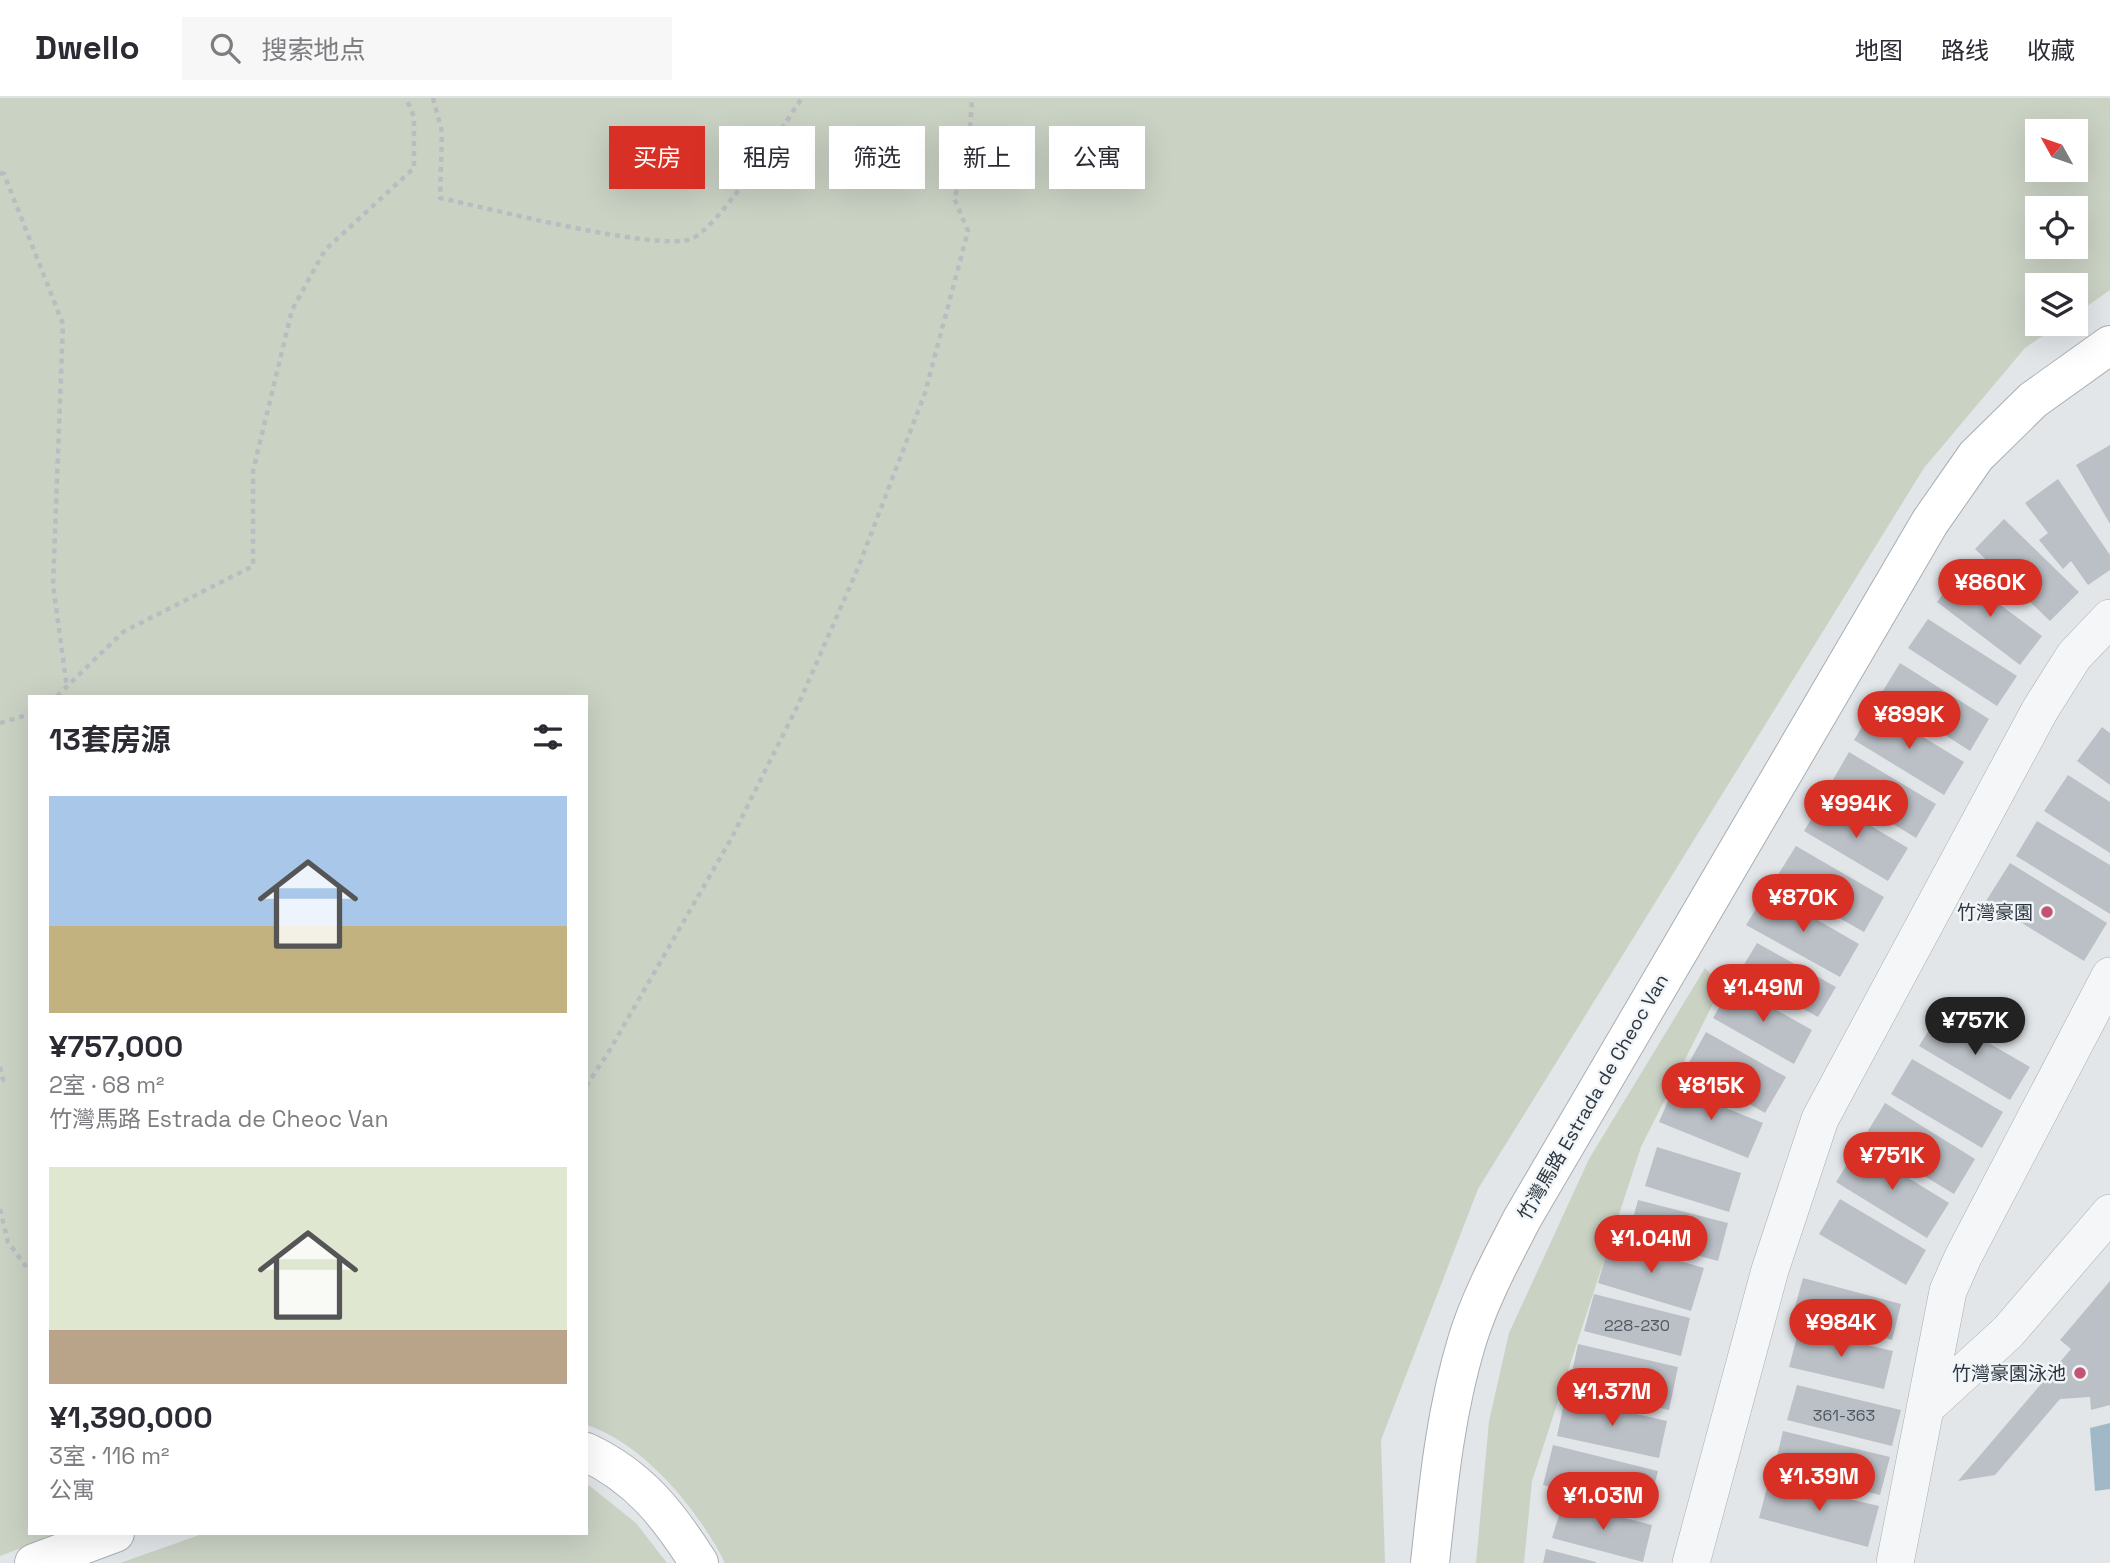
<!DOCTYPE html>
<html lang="zh">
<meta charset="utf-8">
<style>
:root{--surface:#fff;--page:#f7f7f7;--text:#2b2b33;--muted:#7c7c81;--line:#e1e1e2;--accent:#d93025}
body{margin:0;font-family:"Space Grotesk","Noto Sans SC",sans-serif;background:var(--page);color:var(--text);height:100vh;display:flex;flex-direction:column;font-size:26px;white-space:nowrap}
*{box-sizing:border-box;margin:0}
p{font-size:23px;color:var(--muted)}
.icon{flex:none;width:38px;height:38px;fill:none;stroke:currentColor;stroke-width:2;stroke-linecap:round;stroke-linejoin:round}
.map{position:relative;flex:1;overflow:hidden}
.drawer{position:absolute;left:28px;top:597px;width:560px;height:840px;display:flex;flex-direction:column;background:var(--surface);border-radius:0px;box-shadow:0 7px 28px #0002}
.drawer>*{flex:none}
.hud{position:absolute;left:609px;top:28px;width:665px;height:63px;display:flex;gap:14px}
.needle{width:46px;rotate:310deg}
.controls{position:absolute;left:2025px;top:21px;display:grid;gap:14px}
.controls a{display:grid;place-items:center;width:63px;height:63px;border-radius:0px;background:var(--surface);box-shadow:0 7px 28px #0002;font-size:35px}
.price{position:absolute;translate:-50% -60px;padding:0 16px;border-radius:24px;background:var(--accent);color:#fff;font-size:23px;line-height:46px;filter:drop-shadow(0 2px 4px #0008)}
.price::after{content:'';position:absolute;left:50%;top:42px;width:21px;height:16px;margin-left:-10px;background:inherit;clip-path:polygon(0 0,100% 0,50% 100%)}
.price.selected{background:#222;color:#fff}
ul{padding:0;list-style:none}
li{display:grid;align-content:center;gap:14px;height:371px;padding:0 21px}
li span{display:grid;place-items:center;height:217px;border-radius:0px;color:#555}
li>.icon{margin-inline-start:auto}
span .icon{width:126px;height:126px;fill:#fffc;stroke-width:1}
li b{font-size:30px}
h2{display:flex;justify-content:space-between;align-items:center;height:84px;padding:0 21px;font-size:30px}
.chip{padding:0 24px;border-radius:0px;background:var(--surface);box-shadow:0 7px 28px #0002;font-size:24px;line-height:63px}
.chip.selected{background:var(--accent);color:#fff}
header{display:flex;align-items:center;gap:42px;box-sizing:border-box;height:98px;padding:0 35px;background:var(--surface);border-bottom:2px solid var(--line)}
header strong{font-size:33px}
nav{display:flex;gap:38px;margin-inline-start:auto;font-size:24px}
.search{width:490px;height:63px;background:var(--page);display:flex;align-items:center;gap:18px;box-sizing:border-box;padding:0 24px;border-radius:0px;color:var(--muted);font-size:26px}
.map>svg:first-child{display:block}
.green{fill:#cad2c4;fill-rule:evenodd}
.water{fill:#a1b8c6}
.building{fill:#bac0c6}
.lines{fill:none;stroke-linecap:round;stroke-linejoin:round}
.minor-casing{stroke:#a8aeb3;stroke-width:38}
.secondary-casing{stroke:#a8aeb3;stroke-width:40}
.path{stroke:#b9bcc1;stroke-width:4.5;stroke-dasharray:5 5;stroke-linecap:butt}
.minor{stroke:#f5f6f8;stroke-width:37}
.secondary{stroke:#fff;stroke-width:38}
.poi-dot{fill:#c25373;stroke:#f2f5f7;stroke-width:2.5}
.labels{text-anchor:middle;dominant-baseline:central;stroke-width:5;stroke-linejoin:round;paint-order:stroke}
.number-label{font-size:16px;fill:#505862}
.poi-label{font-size:19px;fill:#2c3640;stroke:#f2f5f7;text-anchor:end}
.street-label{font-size:19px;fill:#2c3640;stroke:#f2f5f7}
</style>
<header>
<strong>Dwello</strong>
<div class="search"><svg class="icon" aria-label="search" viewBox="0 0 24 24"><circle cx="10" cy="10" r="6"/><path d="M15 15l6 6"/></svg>搜索地点</div>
<nav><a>地图</a><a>路线</a><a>收藏</a></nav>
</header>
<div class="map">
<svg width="2110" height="1465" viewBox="0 0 2110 1465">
<rect width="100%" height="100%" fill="#e2e6e9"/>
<!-- green -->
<path class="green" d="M0,0h2110v192l-34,24v-29h-39v39h23l-35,24 -101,120 -446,721 -97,251 4,123h-660c-25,-51 -82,-121 -139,-138v-729h-556v837h32l-62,23zM2037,33h39v39h-39zM2037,110h39v39h-39z
M1705,870l17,18 -81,161 -109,334 -8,82h-48l13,-142 20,-88 80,-174z
M586,1385l50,40 31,40h-547l85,-30h381z"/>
<!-- water -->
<path class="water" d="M2110,1325v66l-15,2 -5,-63z"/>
<!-- building -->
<path class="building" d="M2110,347v79l-34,-59z
M2058,381l52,76v15l-22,15 -17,-24 -8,8 -24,-29 9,-7 -23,-30z
M2004,421l75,73 -29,29 -75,-72z
M1959,476l83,62 -22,29 -83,-63z
M1928,521l89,57 -20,30 -89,-58z
M1900,565l89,56 -19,32 -89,-57z
M1874,609l90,55 -20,33 -90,-55z
M2102,629l8,6v52l-33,-24z
M1849,654l87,52 -20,34 -86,-53z
M2068,677l42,27v51l-66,-42z
M1824,700l84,50 -20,33 -84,-50z
M2037,723l73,44v49l-94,-58z
M1796,748l88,51 -20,35 -90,-51z
M2010,765l97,60 -23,38 -98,-60z
M1767,793l92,53 -19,33 -94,-52z
M1757,845l79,44 -18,30 -79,-44z
M1732,887l80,45 -18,34 -81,-46z
M1939,916l91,53 -20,33 -91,-54z
M1706,934l80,45 -21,36 -79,-45z
M1912,961l91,53 -21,36 -91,-54z
M1674,989l89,36 -15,35 -89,-36z
M1885,1005l90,56 -21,35 -91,-55z
M1657,1049l84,26 -12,39 -84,-26z
M1858,1049l91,56 -22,35 -91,-56z
M1840,1101l86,51 -20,35 -87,-51z
M1638,1102l90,23 -10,38 -90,-24z
M1610,1142l94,28 -13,43 -93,-28z
M1803,1180l98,26 -9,36 -99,-26z
M2110,1183v124l-19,5 -1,-13 -30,2 -65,76 -37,6 113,-132 -11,-9z
M1594,1196l96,24 -9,38 -97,-25z
M1799,1231l94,22 -9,38 -95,-22z
M1578,1246l100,23 -9,43 -100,-23z
M1797,1287l104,25 -9,36 -105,-26z
M1565,1300l102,23 -8,37 -102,-22z
M1783,1333l107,26 -10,38 -106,-26z
M1553,1347l105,26 -10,39 -105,-25z
M1769,1382l110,26 -11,41 -109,-29z
M1563,1404l89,23 -9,37 -91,-24z
M1546,1451l50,13v1h-53z"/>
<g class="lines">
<defs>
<path id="minor" d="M1925,1310l83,-76 102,-119
M1691,1465l79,-293 50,-151 220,-409 34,-54 36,-38
M1895,1465l53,-272 15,-34 147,-281"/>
<path id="secondary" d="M586,1354c53,25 82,62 113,111
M34,1465l81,-30
M1430,1465c8,-75 15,-150 37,-222 13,-43 35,-83 55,-122l408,-697 46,-66 57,-56 77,-55"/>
</defs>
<!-- minor casing -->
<use href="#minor" class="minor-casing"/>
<!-- secondary casing -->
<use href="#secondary" class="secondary-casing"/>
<!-- path -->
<path class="path" d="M433,0l9,34 -2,66c44,9 217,54 251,41 28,-11 91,-112 111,-141
M0,75l4,1 59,150 -10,261 14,103
M57,598l66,-64 130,-66v-95l39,-161 33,-60 89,-82v-51l-8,-19
M0,625l30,-9
M0,969l3,13 -3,3
M586,988l22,-33 123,-214 68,-136 59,-135 67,-175 43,-162 -14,-33 14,-39 4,-61
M0,1111l8,33 22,30"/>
<!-- minor -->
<use href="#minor" class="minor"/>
<!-- secondary -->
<use href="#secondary" class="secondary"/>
</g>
<!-- markers -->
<g class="poi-dot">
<circle cx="2047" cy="814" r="7"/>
<circle cx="2080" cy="1275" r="7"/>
</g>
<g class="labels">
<!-- number labels -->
<g class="number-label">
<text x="1637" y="1227">228-230</text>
<text x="1844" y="1317">361-363</text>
</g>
<!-- poi labels -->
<g class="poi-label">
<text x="2033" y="814">竹灣豪園</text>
<text x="2066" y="1275">竹灣豪園泳池</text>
</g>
<!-- street labels -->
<g class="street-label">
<text transform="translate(1593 999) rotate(-60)">竹灣馬路 Estrada de Cheoc Van</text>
</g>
</g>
</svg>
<div class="controls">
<a><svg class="needle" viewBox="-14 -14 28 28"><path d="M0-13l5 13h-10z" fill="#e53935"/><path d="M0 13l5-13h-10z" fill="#7c7c81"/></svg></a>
<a><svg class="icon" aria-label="locate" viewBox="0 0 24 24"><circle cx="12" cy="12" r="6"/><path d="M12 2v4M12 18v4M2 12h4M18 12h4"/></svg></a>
<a><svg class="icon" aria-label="layers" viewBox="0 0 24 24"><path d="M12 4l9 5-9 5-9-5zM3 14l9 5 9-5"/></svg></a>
</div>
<b class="price" style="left:1990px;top:521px">¥860K</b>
<b class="price" style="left:1909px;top:653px">¥899K</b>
<b class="price" style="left:1856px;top:742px">¥994K</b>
<b class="price" style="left:1803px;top:836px">¥870K</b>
<b class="price" style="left:1763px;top:926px">¥1.49M</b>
<b class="price selected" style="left:1975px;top:959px">¥757K</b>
<b class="price" style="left:1711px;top:1024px">¥815K</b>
<b class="price" style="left:1892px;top:1094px">¥751K</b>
<b class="price" style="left:1651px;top:1177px">¥1.04M</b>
<b class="price" style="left:1841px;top:1261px">¥984K</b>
<b class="price" style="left:1612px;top:1330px">¥1.37M</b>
<b class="price" style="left:1819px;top:1415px">¥1.39M</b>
<b class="price" style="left:1603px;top:1434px">¥1.03M</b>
<div class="hud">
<a class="chip selected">买房</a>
<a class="chip">租房</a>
<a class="chip">筛选</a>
<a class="chip">新上</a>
<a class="chip">公寓</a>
</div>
<section class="drawer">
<h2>13套房源<svg class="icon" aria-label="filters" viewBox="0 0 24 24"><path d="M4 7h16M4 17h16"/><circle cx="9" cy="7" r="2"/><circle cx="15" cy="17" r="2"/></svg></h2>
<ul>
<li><span style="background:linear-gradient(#a9c7e8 60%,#c2b280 0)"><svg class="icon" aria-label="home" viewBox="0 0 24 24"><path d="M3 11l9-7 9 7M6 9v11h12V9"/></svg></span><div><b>¥757,000</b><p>2室 · 68 m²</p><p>竹灣馬路 Estrada de Cheoc Van</p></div></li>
<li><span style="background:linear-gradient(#dfe7d0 75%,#b9a48a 0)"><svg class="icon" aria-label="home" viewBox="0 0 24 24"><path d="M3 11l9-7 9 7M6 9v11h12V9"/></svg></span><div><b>¥1,390,000</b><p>3室 · 116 m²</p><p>公寓</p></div></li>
</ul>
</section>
</div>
